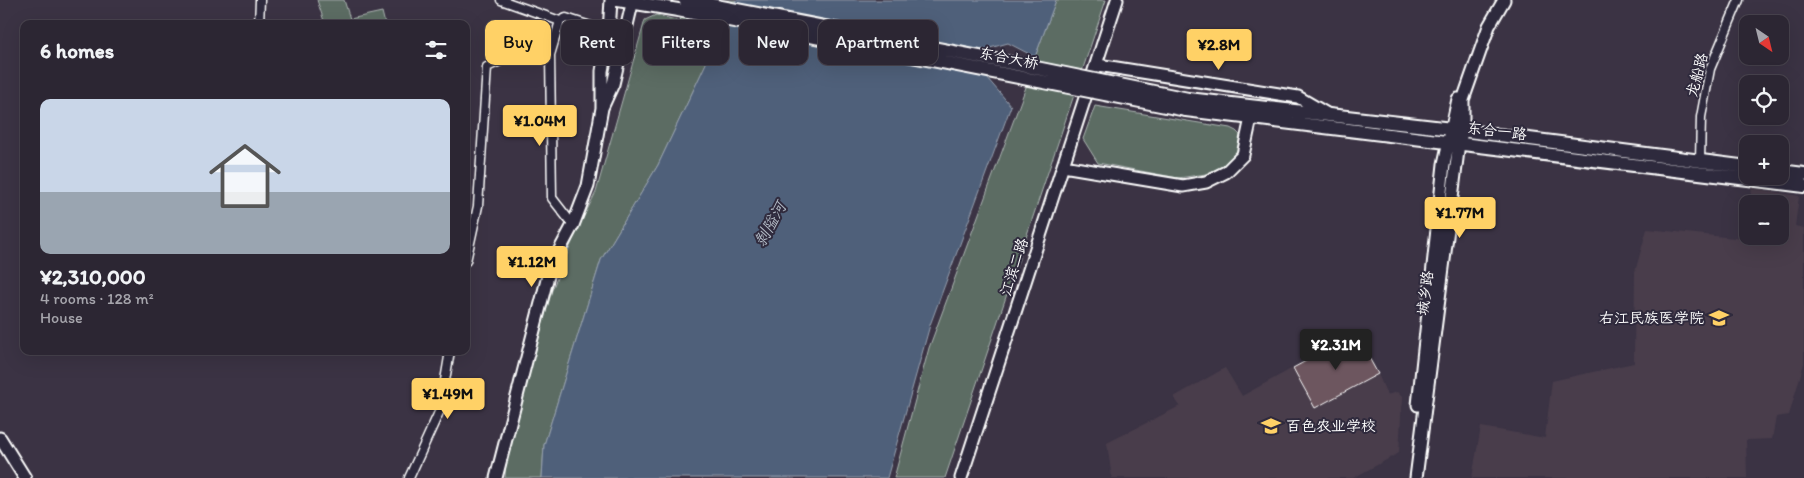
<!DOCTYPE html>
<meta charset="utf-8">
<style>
:root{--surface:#2c2633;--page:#38323f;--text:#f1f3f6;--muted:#a6a5ac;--line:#48434e;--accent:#ffd166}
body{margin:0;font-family:Itim,"LXGW WenKai TC",sans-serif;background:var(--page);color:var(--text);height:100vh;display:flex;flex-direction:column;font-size:19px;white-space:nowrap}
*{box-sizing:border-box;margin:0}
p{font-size:16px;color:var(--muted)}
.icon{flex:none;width:28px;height:28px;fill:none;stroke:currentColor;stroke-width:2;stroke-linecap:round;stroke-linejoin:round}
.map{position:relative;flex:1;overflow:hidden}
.side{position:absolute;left:20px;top:20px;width:450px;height:335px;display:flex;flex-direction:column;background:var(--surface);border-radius:10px;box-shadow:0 5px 20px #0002,0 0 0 1px var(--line)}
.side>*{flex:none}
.top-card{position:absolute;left:485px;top:20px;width:475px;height:45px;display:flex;gap:10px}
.needle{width:32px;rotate:145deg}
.buttons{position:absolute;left:1739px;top:15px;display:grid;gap:10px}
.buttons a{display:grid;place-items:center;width:50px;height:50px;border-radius:10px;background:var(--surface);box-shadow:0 5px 20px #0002,0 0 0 1px var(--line);font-size:25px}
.price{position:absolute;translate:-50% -42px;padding:0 11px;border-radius:5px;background:var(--accent);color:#111;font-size:16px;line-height:32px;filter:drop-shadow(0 1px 2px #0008)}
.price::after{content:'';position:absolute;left:50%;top:30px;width:15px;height:11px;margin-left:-8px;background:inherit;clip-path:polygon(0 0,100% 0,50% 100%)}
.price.current{background:#222;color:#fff}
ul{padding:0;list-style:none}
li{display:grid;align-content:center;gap:10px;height:265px;padding:0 20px}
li+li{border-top:1px solid var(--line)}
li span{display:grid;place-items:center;height:155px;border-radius:10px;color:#555}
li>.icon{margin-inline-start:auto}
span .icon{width:90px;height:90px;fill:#fffc;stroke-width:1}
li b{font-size:21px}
h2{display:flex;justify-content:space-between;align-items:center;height:60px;padding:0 20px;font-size:21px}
.pill{padding:0 18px;border-radius:10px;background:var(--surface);box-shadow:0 5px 20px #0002,0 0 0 1px var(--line);font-size:18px;line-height:45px}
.pill.current{background:var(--accent);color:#111}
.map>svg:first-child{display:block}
.built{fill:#4a3e4c}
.green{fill:#5b6c64;stroke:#adb6b2}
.water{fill:#50617a;stroke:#96a0af}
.building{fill:#6d565e;stroke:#fff}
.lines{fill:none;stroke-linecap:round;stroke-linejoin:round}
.street-casing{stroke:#fff;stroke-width:11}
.secondary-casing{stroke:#fff;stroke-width:15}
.primary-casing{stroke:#fff;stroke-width:16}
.street{stroke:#2f2a3d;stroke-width:8}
.secondary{stroke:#2f2a3d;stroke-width:11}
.primary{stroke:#2f2a3d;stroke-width:12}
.primary-bridge-casing{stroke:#fff;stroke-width:16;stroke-linecap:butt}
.primary-bridge{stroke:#2f2a3d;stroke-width:12}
.labels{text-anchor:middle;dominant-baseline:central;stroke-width:4;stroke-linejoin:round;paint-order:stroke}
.street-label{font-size:15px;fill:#fff;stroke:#2f2a3d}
.poi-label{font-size:15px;fill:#fff;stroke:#2f2a3d;text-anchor:end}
.water-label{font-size:16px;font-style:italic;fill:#b0b8c3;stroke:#2f2a3d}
</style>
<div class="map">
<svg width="1804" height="478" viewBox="0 0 1804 478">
<rect width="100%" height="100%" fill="#3b3344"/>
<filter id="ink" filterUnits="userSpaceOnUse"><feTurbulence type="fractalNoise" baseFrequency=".02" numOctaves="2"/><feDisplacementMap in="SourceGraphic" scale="10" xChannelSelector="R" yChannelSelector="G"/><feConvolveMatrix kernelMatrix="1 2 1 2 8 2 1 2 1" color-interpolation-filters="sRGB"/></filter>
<g filter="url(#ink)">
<!-- built -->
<path class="built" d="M1752,188l47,8 -4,30 9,2v135l-15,52 -13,2 -4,22 -26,1 1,38h-275l9,-51 64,11 7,-57 82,-18 1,-91 12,-43 97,10 3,-22 1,19h32v-32h-30z
M1225,368l17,28 51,-28 22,40 63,-34 9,21 10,-3 5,5 -3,56 -46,25h-241l-5,-35 73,-37 -6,-9z"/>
<!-- green -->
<path class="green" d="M317,0h27l6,19 32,-7 3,12h-60z
M687,0h49l-78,165 -57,95 -57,185 -2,33h-37l1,-16 9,-39 37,-133 25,-60 19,-38 49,-172 11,-5 24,6z
M1056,0h50l-161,478h-51l35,-130 97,-261 9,-30z
M1095,106l135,22 6,3 4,4 -4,18 -15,14 -15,7 -28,4 -80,-15 -15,-24z"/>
<!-- water -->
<path class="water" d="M736,0h320l-21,57 -27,-14 -18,5 -3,30 24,28 -81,219 -43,153h-345l2,-33 57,-185 57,-95z"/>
<!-- building -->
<path class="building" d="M1356,334l22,40 -63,34 -22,-40z"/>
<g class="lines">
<defs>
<path id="street" d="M501,0l59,21
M259,24l1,-24
M550,55l2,143 21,27
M1700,161l1,-44 9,-48 29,-69
M466,261l12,-55 9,-139 22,-10 41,-2 10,-34 6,-3 43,14
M409,478l31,-68 10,-59"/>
<path id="secondary" d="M611,0l-2,32 -7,39v37l11,-24 20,-84
M1098,65l200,32 29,17
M1063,166l120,20 23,-4 20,-10 17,-17 8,-37
M1418,405l26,-241 14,-65
M0,438l25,40
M496,478l54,-210 23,-43 15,-39 14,-78
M961,478l156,-478
M1416,478l43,-335 4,-13v-30l26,-74 15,-26"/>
<path id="primary" d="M618,0l60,10
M1188,99l264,30 296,38
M1186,110l618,76
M1780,171l24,3"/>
</defs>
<!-- street casing -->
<use href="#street" class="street-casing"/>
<!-- secondary casing -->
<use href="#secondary" class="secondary-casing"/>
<!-- primary casing -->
<use href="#primary" class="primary-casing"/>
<!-- street -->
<use href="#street" class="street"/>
<!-- secondary -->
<use href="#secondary" class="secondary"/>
<!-- primary -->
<use href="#primary" class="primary"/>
<defs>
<path id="primary-bridge" d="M685,0l356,69 147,30
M678,10l508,100"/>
</defs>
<!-- primary-bridge casing -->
<use href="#primary-bridge" class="primary-bridge-casing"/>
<!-- primary-bridge -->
<use href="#primary-bridge" class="primary-bridge"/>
</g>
</g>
<!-- icons -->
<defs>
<symbol id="university-bare" viewBox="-9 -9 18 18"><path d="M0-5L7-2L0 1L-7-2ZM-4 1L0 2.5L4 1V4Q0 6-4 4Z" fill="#ffd166" stroke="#2f2a3d" stroke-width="2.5" paint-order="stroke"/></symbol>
<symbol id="school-bare" viewBox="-9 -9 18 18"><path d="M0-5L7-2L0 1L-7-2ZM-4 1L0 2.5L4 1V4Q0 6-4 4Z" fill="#ffd166" stroke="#2f2a3d" stroke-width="2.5" paint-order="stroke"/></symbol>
</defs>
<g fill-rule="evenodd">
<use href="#university-bare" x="1705" y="304" width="28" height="28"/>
<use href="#school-bare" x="1257" y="412" width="28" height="28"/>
</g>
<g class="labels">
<!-- street labels -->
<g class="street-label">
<text transform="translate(1009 58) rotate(11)">东合大桥</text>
<text transform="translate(1697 75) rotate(-75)">龙船路</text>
<text transform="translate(1497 131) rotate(7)">东合一路</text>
<text transform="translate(1014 267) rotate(-72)">江滨二路</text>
<text transform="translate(1425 293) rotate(-83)">城乡路</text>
</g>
<!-- poi labels -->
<g class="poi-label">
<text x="1704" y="318">右江民族医学院</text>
<text x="1286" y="426" text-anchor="start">百色农业学校</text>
</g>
<!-- water labels -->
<g class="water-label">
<text transform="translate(770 224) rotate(-61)">剥隘河</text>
</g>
</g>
</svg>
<div class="buttons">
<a><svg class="needle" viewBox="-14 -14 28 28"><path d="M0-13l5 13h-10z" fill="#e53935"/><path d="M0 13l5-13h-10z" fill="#a6a5ac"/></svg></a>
<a><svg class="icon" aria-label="locate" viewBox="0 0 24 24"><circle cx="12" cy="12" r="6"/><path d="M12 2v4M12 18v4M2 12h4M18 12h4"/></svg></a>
<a>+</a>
<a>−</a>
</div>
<b class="price" style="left:1219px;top:71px">¥2.8M</b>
<b class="price" style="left:540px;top:147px">¥1.04M</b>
<b class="price" style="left:1460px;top:239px">¥1.77M</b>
<b class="price" style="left:532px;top:288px">¥1.12M</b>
<b class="price current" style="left:1336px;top:371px">¥2.31M</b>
<b class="price" style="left:448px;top:420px">¥1.49M</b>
<div class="top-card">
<a class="pill current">Buy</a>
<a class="pill">Rent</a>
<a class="pill">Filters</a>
<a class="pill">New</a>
<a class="pill">Apartment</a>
</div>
<section class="side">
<h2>6 homes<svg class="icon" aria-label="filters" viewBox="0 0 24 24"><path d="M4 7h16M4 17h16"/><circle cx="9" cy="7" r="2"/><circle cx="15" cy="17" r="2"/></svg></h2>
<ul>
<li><span style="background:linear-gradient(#c9d6e8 60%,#9aa5b1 0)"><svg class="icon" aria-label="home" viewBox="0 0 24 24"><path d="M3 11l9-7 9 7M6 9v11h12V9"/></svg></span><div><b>¥2,310,000</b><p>4 rooms · 128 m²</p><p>House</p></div></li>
</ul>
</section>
</div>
